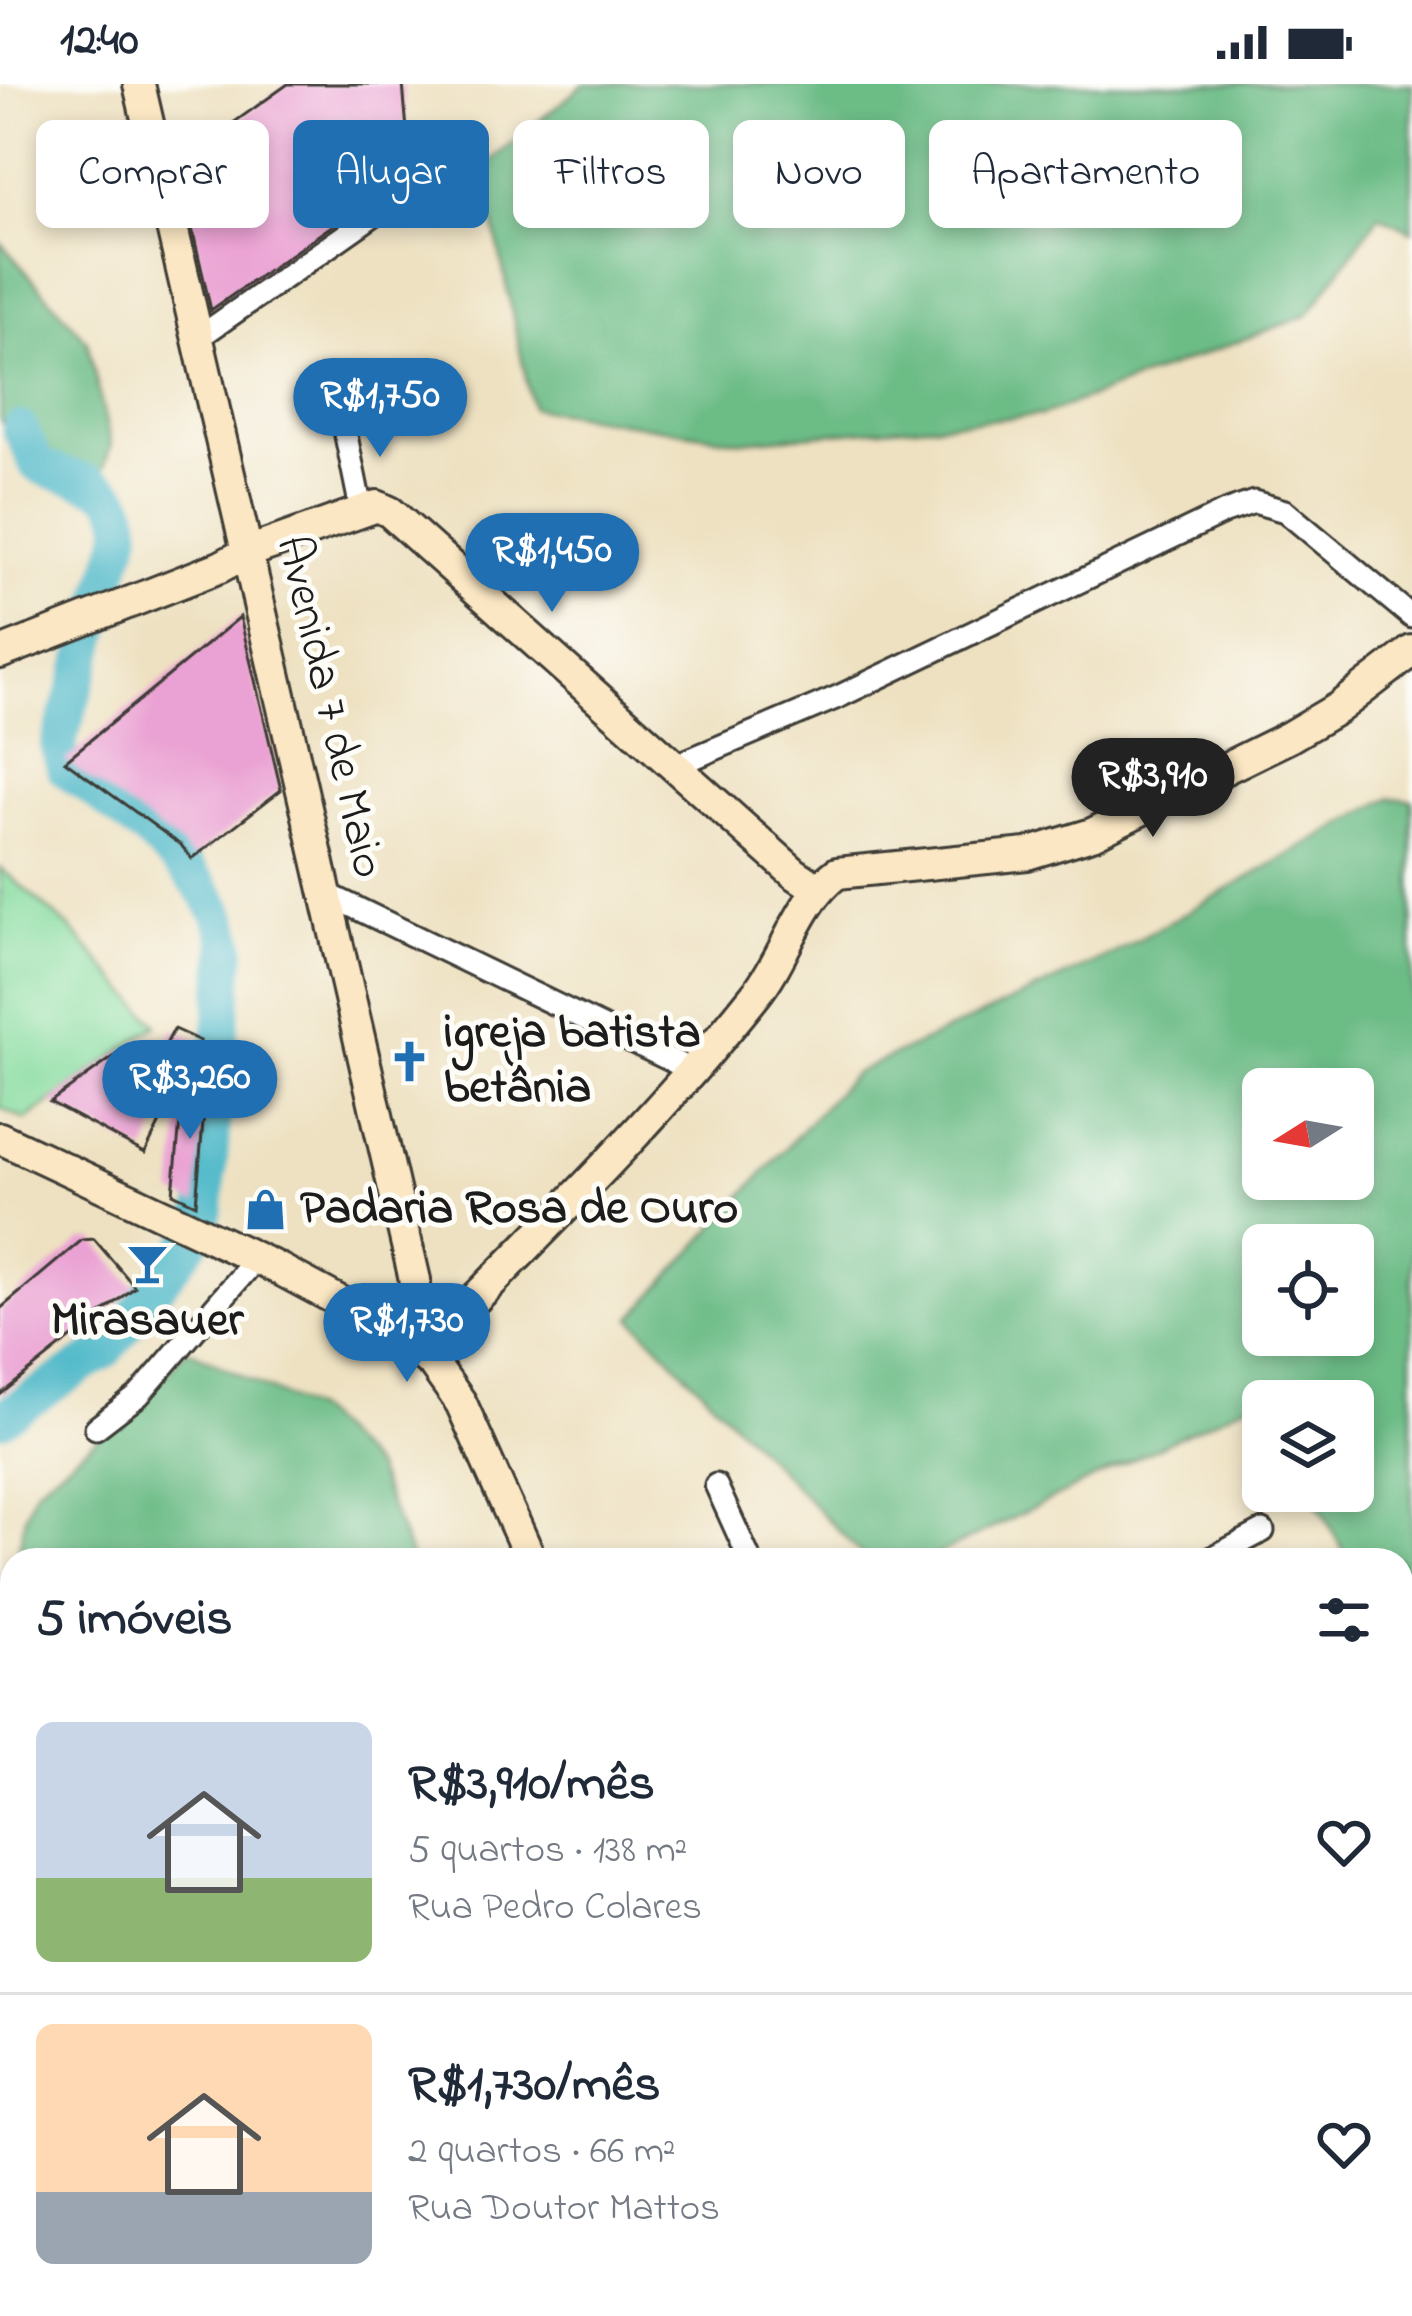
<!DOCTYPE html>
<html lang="pt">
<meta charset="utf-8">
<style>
:root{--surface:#fff;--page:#f6f6f7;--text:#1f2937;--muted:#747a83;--line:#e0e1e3;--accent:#1f6fb2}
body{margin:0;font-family:"Indie Flower",sans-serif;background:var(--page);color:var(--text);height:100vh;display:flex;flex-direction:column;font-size:45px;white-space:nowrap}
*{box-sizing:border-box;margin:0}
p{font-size:39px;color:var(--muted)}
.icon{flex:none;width:66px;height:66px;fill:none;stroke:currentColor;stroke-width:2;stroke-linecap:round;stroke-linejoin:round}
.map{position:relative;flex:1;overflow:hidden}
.panel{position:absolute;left:0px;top:1464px;width:1413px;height:768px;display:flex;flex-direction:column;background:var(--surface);border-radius:36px 36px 0 0;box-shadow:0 6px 18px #0003}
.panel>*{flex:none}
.banner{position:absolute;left:36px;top:36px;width:1341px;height:108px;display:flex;gap:24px}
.needle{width:78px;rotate:259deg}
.tools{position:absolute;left:1242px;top:984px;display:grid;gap:24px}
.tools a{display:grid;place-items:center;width:132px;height:132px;border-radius:18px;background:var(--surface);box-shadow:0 6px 18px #0003;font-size:60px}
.price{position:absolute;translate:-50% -102px;padding:0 27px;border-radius:42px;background:var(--accent);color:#fff;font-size:39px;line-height:78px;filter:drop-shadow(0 3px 6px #0008)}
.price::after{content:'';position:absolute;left:50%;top:72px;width:36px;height:27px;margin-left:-18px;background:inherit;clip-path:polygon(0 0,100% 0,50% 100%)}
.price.selected{background:#222;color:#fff}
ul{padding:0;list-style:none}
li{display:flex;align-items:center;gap:36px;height:300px;padding:0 36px}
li+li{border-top:3px solid var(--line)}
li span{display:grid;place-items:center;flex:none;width:336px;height:240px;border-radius:18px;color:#555}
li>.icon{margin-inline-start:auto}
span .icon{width:144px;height:144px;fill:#fffc;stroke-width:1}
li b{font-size:51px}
h2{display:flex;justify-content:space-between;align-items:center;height:144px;padding:0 36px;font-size:51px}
.pill{padding:0 42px;border-radius:18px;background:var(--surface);box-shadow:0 6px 18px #0003;font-size:42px;line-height:108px}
.pill.selected{background:var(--accent);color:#fff}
.status{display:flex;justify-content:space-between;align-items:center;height:84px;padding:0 60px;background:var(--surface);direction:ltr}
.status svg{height:33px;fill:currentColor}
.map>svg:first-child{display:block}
.green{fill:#86dc9f;stroke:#517c5e;stroke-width:3}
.forest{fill:#6cbc86;stroke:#446c51;stroke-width:3;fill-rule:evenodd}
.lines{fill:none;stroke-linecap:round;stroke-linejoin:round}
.river{stroke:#4cb7c8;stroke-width:36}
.building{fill:#eaa1d3}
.street-casing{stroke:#3c3a35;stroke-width:27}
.secondary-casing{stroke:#3c3a35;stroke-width:36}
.street{stroke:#fff;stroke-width:21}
.secondary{stroke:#fbe7c3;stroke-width:30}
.labels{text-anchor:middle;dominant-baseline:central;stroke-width:10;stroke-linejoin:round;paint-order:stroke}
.street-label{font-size:48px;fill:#1c1c1c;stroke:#fdfcf7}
.poi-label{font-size:48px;font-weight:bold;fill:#1c1c1c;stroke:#fdfcf7;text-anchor:start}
</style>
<div class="status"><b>12:40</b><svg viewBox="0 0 49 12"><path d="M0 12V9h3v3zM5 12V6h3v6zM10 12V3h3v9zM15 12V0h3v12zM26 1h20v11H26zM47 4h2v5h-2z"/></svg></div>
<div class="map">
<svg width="1412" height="2232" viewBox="0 0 1412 2232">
<rect width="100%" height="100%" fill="#fdfcf7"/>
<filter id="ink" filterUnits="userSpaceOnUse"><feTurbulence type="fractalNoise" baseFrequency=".00833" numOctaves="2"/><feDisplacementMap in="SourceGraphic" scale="24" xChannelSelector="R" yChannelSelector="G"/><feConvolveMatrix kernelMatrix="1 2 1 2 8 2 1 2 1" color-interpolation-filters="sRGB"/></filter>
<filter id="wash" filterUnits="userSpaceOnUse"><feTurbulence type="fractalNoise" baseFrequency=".004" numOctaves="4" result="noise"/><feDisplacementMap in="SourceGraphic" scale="48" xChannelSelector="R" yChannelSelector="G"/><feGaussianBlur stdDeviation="2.7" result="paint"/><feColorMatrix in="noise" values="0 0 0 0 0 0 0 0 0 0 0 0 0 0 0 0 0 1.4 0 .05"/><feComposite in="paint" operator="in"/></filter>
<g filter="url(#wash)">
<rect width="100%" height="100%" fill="#eee1c1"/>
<!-- green -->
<path class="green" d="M0,784l70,60 87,97 -131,95 -26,-12z"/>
<!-- forest -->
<path class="forest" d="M584,0h828v147l-33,-16 -71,100 -265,100 -301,26 -210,-33 -50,-240z
M0,158l87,99 24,104 -16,50 -63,-22 -32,-54z
M1390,714l22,2v883l-11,-21v-102h-53l-37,-69h42v-90h-89l-3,-4 -334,163h-60l-235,-242 221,-244 258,-119zM1353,1005v90h-90v-90zM1353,1161v90h-90v-90z
M187,1265l131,64 57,56 37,91h-395l8,-44 10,-27 108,-88z"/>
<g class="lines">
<!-- river -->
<path class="river" d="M0,1335l107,-69 77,-98 14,-20 8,-25 22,-259c-3,-68 -113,-140 -164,-180l-6,-23 66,-213c0,-54 -48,-48 -87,-67l-17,-36
M0,1609l12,10
M0,1779l12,-4
M465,2220l2,12"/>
</g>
<g id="blocks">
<!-- building -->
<path class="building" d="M288,0h115l8,92 -32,17 -168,117 -34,-147z
M240,533l41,173 -89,69 -11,-14 -116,-84z
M174,945l26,12 -55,112 -95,-51 72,-51 32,16z
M184,996l22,8 -10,116 -23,-11z
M94,1155l41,48 -135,108v-86l82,-69z"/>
</g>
</g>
<g filter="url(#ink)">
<use href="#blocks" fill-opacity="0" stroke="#3c3a35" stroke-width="3"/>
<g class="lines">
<defs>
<path id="street" d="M198,254l190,-133
M343,337l18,88
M672,683l168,-71 385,-184 29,-10 31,9 127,106
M323,808l368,178
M96,1344l43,-33 117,-136
M716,1401l34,75
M1208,1476l55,-29
M0,1585l12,10
M0,1808l12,-5
M1401,1918l11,-4
M1401,2147l11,-5
M640,2220l2,12
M1346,2220l20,12
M1284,2232l5,-12"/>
<path id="secondary" d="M139,0l276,1196v28l-20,23
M0,569l220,-86 28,-15 129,-46 13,6 404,361 24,16
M0,1054l279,131 116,62 39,34 27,38 70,157
M447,1263l3,-18 7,-12c103,-104 208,-208 299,-323 30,-37 42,-92 81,-121l190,-19 65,-20 197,-97 49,-29 74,-57
M0,1747l12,-5
M787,2220l3,12"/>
</defs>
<!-- street casing -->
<use href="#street" class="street-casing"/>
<!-- secondary casing -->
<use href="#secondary" class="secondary-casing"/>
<!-- street -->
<use href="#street" class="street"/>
<!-- secondary -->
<use href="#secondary" class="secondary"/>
</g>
</g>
<!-- icons -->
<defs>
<symbol id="church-bare" viewBox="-9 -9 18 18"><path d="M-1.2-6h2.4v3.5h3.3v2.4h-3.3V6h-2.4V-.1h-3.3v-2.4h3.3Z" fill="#1f6fb2" stroke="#fdfcf7" stroke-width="2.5" paint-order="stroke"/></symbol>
<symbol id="shop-bare" viewBox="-9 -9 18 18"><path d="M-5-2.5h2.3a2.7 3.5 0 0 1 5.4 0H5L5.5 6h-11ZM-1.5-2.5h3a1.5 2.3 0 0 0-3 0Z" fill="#1f6fb2" stroke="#fdfcf7" stroke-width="2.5" paint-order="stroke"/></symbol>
<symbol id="bar-bare" viewBox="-9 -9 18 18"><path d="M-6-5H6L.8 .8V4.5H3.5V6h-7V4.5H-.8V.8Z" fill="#1f6fb2" stroke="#fdfcf7" stroke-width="2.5" paint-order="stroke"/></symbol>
</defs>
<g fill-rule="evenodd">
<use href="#church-bare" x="380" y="948" width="59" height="59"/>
<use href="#shop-bare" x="236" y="1096" width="59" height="59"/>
<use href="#bar-bare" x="118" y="1150" width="59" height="59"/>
</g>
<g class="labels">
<!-- street labels -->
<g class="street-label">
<text transform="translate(329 623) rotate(77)">Avenida 7 de Maio</text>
</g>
<!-- poi labels -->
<g class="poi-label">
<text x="444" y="950">igreja batista<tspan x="444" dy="55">betânia</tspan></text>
<text x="300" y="1126">Padaria Rosa de Ouro</text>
<text x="147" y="1238" text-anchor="middle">Mirasauer</text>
</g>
</g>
</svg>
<div class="tools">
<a><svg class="needle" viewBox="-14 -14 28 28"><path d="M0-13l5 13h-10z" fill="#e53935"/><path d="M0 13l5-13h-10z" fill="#747a83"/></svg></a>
<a><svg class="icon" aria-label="locate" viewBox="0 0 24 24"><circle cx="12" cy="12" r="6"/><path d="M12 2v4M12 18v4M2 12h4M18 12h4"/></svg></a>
<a><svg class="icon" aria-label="layers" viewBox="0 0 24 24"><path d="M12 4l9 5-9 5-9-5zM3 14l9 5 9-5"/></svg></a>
</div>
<b class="price" style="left:380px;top:376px">R$1,750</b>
<b class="price" style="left:552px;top:531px">R$1,450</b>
<b class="price selected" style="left:1153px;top:756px">R$3,910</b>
<b class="price" style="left:190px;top:1058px">R$3,260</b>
<b class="price" style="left:407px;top:1301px">R$1,730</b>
<div class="banner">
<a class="pill">Comprar</a>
<a class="pill selected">Alugar</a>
<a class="pill">Filtros</a>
<a class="pill">Novo</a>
<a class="pill">Apartamento</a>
</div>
<section class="panel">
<h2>5 imóveis<svg class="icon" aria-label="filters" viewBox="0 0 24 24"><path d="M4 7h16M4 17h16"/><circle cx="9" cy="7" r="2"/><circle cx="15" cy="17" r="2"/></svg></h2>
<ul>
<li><span style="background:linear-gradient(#c9d6e8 65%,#8fb573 0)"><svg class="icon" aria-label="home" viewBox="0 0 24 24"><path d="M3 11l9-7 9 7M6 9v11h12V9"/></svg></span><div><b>R$3,910/mês</b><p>5 quartos · 138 m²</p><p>Rua Pedro Colares</p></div><svg class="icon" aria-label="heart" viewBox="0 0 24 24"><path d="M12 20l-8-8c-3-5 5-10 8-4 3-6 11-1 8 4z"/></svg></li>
<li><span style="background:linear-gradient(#ffd9b3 70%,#9aa5b1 0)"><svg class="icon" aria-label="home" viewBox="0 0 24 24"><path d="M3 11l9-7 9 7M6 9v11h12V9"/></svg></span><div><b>R$1,730/mês</b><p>2 quartos · 66 m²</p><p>Rua Doutor Mattos</p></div><svg class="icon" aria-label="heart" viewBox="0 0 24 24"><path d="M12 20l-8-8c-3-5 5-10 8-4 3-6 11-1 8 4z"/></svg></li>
</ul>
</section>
</div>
